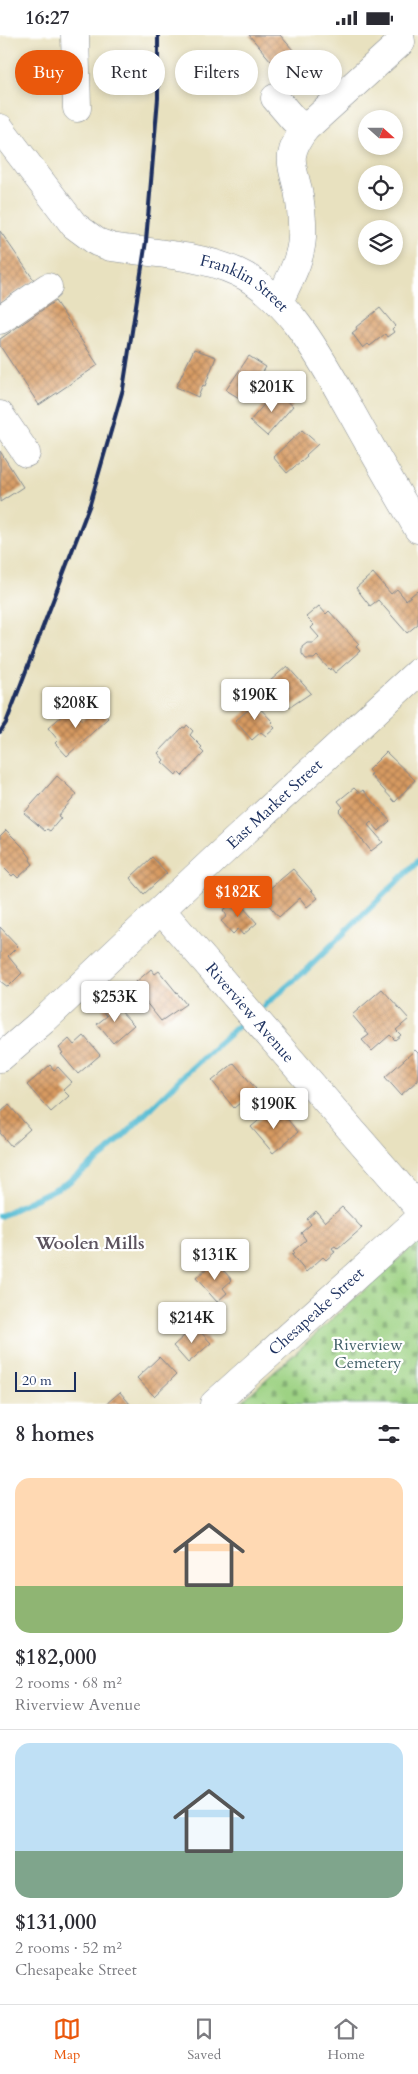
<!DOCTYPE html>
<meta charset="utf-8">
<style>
:root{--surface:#fff;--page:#f7f7f7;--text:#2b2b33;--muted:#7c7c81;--line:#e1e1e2;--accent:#ea580c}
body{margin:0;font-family:Cardo,serif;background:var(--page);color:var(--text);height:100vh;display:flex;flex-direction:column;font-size:19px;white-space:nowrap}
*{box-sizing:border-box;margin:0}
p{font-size:16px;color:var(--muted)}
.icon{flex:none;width:28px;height:28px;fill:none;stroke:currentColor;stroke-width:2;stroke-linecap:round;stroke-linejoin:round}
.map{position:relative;height:1369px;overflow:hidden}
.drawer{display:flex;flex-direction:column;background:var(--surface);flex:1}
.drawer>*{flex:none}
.top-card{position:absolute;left:15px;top:15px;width:389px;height:45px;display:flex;gap:10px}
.needle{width:32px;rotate:111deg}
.buttons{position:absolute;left:358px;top:75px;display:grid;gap:10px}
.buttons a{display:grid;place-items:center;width:45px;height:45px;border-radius:50%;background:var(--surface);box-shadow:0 2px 8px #0003;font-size:25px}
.scale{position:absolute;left:15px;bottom:12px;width:61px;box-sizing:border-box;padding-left:5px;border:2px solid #1b2f5e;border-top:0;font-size:14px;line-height:18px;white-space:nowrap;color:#1b2f5e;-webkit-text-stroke:4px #fff;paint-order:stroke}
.price{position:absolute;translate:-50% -42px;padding:0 11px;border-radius:5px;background:#fff;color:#222;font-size:16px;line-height:32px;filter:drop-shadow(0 1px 2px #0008)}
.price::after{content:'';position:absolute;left:50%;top:30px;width:15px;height:11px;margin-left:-8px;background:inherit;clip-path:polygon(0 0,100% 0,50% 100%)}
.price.selected{background:var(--accent);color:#fff}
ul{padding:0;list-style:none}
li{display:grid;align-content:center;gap:10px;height:265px;padding:0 15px}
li+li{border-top:1px solid var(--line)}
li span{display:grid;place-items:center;height:155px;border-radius:15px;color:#555}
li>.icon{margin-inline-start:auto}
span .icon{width:90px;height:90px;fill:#fffc;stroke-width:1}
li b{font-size:21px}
h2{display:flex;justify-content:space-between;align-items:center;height:60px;padding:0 15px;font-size:21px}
.tag{padding:0 18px;border-radius:22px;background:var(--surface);box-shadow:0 2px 8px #0003;font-size:18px;line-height:45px}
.tag.selected{background:var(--accent);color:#fff}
.status{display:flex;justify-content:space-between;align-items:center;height:35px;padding:0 25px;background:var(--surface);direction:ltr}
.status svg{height:14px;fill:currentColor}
.tabs{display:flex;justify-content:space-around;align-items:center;height:70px;border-top:1px solid var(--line);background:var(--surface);font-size:14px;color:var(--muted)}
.tabs a{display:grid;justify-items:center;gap:2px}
.tabs .selected{color:var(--accent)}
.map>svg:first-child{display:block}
.cemetery{fill:url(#cemetery-stones);stroke:#5c8070}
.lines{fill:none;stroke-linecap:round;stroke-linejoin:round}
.stream{stroke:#55bbd3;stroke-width:6}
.building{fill:url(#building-cross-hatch)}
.minor-casing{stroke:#82888e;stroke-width:29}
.minor{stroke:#fff;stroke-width:28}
.rail{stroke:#1b2f5e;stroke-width:4}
.labels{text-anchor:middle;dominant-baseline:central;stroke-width:4.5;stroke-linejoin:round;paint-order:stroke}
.street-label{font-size:16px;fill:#1b2f5e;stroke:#fff}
.park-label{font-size:16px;fill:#426069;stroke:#fff}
.neighbourhood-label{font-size:18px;font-weight:bold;fill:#5d545f;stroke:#fff}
</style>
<div class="status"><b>16:27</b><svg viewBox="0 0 49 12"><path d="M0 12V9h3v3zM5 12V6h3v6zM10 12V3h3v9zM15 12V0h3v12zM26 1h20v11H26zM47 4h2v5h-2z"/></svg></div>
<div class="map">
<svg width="418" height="1369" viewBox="0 0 418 1369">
<defs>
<pattern id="cemetery-stones" width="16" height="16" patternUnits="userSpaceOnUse" patternTransform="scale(1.25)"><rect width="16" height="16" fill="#9dd283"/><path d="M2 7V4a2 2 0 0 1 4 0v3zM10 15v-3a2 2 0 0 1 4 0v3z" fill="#7fab6e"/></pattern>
<pattern id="building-cross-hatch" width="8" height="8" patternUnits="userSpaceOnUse" patternTransform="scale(1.25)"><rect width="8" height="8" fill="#d79a60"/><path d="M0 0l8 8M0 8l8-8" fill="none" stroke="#ae7e52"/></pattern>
</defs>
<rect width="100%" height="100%" fill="#fff"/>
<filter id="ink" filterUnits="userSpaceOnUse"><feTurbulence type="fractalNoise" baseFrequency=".02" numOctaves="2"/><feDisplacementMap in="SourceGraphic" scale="10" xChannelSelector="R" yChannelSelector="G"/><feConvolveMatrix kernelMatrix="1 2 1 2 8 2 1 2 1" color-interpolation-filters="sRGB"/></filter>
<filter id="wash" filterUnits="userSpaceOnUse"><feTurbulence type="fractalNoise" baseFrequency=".0096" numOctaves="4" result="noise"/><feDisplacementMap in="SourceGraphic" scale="20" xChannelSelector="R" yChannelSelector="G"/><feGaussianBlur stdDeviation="1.12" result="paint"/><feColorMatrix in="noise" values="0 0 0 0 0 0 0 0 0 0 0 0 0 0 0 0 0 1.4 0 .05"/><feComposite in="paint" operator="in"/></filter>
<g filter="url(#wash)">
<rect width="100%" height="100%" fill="#e8e1bf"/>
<!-- cemetery -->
<path class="cemetery" d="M418,1206v163h-179l175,-159z"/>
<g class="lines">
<!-- stream -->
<path class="stream" d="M264,971l41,-35 113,-110
M0,1181l67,-33 39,-30 78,-78 59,-53"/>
</g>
<g id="blocks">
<!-- building -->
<path class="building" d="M249,0h31l20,23 -18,16z
M0,196l34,49 -34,23z
M55,266l43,64 -59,40 -39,-59v-7z
M380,273l15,18 -3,3 2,3 -7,5 -2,-3 -15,12 -2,-2 -5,4 -11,-15 5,-4 -1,-2z
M194,314l22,8 -11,29 -2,-1 -5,12 -22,-10z
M249,321l17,11 -22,34 -18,-11z
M277,354l12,10 -2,2 6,5 -26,30 -17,-15z
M302,395l16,14 -12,11 1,1 -20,17 -14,-16z
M0,416l23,36 -23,15z
M373,538l18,21 6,-5 9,11 11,-9 1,2v31l-11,9 -29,-33 -8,6 -14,-18z
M319,571l7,8 3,-3 30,33 -3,3 4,4 -25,22 -4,-5 -1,2 -13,-14 -3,3h-8l-4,-5v-7l5,-4h7l5,-6 -8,-9 3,-3 -8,-8z
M287,631l24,27 -21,14 -21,-25z
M251,664l22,23 -2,2 4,4 -9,8 -5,-4 -9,8 -17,-19 14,-12 -4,-5z
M97,671l11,12 -41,38 -12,-13 3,-3 -10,-12 23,-20 11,12z
M187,690l6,6 -3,4 12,12 -2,2 4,4 -22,23 -4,-4 -2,3 -14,-13 2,-2 -6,-7 25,-26 2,1z
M386,717l29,28 -20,22 -25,-27 2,-1 -4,-4z
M57,741l20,18 -19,22 3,2 -11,13 -3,-2 -2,2 -21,-18z
M354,753l5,5 4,-3 27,31 -11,10 -8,-9 -3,3 15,17 -12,9 -32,-40 4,-4 -5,-6z
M6,795l16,16 9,12 -1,2 3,4 -15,14 -4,-4 -2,2 -12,-12v-28z
M152,822l15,16 -23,21 -14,-16z
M293,834l25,29 -11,9 -7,-9 -21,19 -18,-21z
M236,864l21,24 -14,12 -5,-6 -5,5 -12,-13 6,-5 -4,-6z
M0,892l18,19 -10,10 14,17 -14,14 -8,-6z
M151,934l4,5 4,-3 27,33 -25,17 -25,-31 4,-2 -4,-6z
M382,954l27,30 -13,11 5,5 -6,5 -5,-5 -18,16 -10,-11 7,-5 -17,-20z
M112,967l22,23 -21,18 -16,-19 10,-8 -5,-6z
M84,1001l16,19 -22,19 -17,-20 2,-1 -4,-5 10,-9 5,6z
M415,1015l3,3v27l-17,15 -16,-18z
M234,1028l22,26 -22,19 -22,-27z
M50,1030l4,5 4,-3 14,15 -9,8 6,6 -18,16 -24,-27z
M9,1070l21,24 -19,17 -11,-13v-20z
M272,1074l8,10 4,-4 14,17 -25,21 -22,-26z
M342,1172l20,21 -24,21 -3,-3 -3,2 3,4 -9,8 -3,-3 -17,15 -14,-17 3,-2 -2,-2 13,-11 -5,-7 10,-9 -4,-5 9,-8 9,11z
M215,1226l17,19 -9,8 4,5 -10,9 -21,-24z
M195,1291l16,17 -23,20 -15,-17z
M159,1322l17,18 -22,21 -17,-18z
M120,1357l10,12h-24z"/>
</g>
</g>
<g filter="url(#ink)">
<use href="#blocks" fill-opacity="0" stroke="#82888e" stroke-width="1"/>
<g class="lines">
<defs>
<g id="minor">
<path d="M75,0l2,73"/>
<path d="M275,63l18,21 12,10"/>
<path id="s1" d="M0,93l74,97 23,17 14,5c40,6 89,8 126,25 55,25 88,95 117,145 21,38 43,75 64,112"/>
<path d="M279,267c9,-21 22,-41 23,-65 1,-16 -1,-31 -4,-47 -7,-28 -12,-36 7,-61l96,-87 -1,-7"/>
<path d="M0,285l48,-33"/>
<path d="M0,380l26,38"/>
<path id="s2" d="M161,875l257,297"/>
<path id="s3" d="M0,1023l43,-37 173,-163 202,-186"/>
<path id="s4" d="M214,1369l204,-184"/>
</g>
</defs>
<!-- minor casing -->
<use href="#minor" class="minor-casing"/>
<!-- minor -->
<use href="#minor" class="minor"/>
<!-- rail -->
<path class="rail" d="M0,697l6,-9 84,-219 33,-115 23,-148 12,-143v-63"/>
</g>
</g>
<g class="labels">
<!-- street labels -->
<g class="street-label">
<text stroke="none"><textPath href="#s1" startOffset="306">Franklin Street</textPath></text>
<text stroke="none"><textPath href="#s3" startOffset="374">East Market Street</textPath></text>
<text stroke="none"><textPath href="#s2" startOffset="136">Riverview Avenue</textPath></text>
<text stroke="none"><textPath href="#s4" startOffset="138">Chesapeake Street</textPath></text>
</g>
<!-- park labels -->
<g class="park-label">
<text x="368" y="1310">Riverview<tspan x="368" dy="18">Cemetery</tspan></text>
</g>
<!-- neighbourhood labels -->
<g class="neighbourhood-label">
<text x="90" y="1208">Woolen Mills</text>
</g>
</g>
</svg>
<div class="buttons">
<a><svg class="needle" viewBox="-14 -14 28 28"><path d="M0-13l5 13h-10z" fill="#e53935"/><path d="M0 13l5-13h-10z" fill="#7c7c81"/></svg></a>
<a><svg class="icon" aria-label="locate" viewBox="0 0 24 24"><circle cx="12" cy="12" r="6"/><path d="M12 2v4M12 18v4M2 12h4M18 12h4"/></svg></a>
<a><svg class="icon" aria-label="layers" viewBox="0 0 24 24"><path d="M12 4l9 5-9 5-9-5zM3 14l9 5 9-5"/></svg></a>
</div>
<div class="scale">20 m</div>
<b class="price" style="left:272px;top:378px">$201K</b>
<b class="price" style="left:255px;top:686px">$190K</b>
<b class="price" style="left:76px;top:694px">$208K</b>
<b class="price selected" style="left:238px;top:883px">$182K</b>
<b class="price" style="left:115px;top:988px">$253K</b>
<b class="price" style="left:274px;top:1095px">$190K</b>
<b class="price" style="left:215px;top:1246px">$131K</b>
<b class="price" style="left:192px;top:1309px">$214K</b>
<div class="top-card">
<a class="tag selected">Buy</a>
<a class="tag">Rent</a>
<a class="tag">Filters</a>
<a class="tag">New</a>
</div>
</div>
<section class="drawer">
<h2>8 homes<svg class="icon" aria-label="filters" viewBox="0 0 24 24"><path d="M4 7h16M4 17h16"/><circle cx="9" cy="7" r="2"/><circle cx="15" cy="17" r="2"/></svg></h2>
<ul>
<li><span style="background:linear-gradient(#ffd9b3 70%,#8fb573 0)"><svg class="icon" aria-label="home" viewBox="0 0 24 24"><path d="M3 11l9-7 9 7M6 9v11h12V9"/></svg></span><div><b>$182,000</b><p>2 rooms · 68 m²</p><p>Riverview Avenue</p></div></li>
<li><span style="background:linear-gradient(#bfe0f5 70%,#7fa58c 0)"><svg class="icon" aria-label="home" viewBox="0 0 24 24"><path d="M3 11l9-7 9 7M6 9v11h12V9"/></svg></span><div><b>$131,000</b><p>2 rooms · 52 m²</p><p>Chesapeake Street</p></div></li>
</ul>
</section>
<nav class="tabs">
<a class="selected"><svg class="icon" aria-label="map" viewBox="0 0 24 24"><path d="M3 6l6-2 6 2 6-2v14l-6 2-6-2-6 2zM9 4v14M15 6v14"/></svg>Map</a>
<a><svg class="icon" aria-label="saved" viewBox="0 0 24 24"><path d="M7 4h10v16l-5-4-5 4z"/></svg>Saved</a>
<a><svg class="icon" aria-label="home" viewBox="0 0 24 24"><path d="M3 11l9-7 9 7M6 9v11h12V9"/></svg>Home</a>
</nav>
